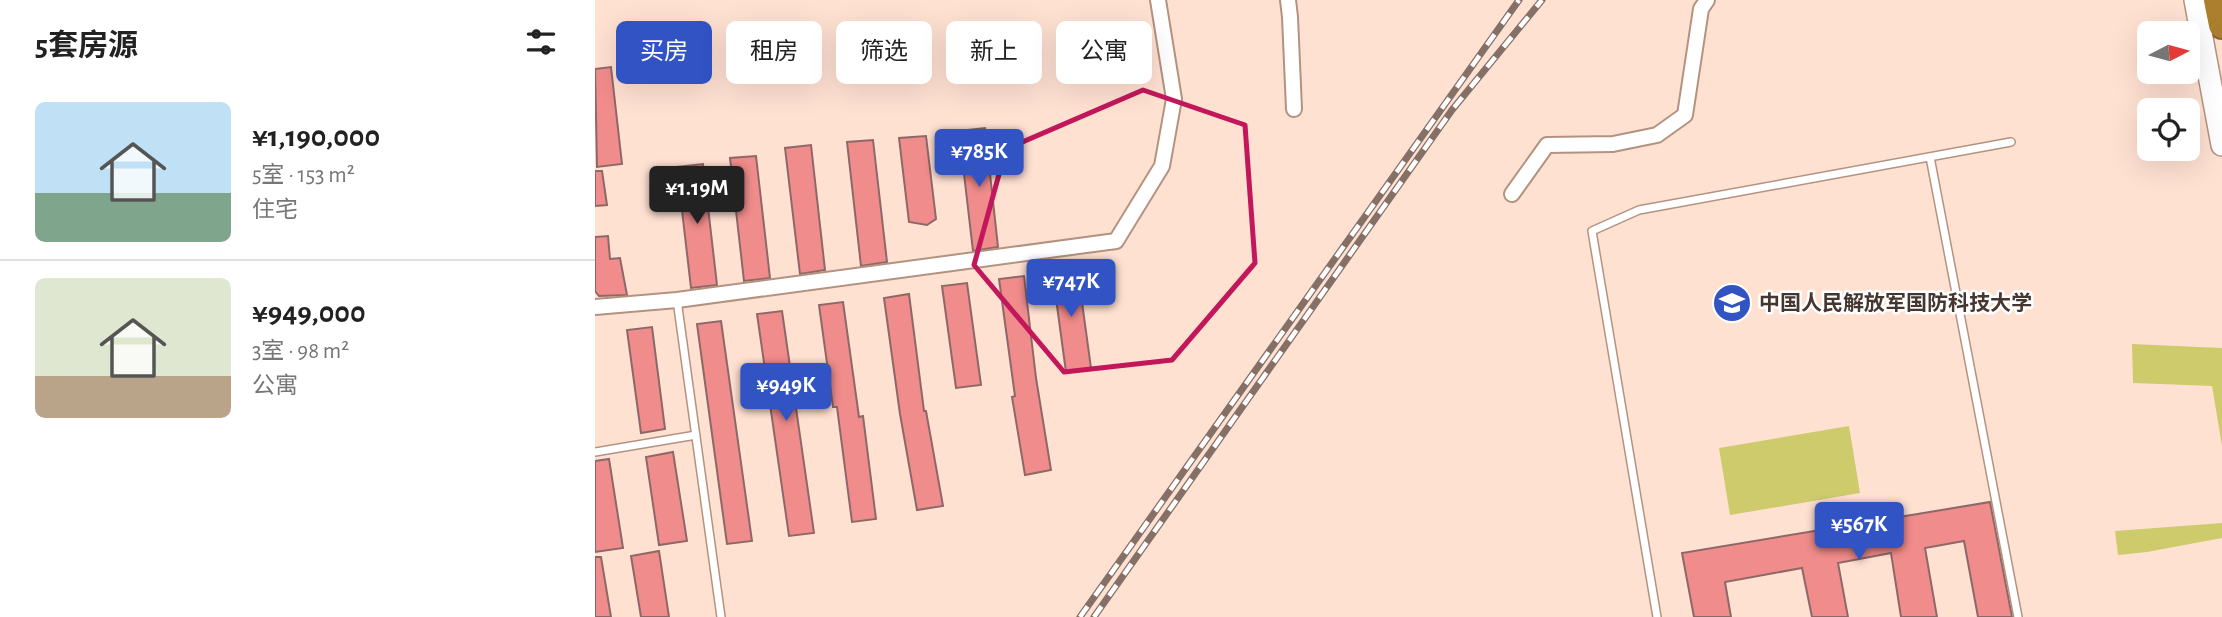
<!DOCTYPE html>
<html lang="zh">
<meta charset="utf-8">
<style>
:root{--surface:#fff;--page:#f6f6f6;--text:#222;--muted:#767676;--line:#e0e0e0;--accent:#3153c3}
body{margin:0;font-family:"Alegreya Sans","Noto Sans SC",sans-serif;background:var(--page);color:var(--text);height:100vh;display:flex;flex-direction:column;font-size:26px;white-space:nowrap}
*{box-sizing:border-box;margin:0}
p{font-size:23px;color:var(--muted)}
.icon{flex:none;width:38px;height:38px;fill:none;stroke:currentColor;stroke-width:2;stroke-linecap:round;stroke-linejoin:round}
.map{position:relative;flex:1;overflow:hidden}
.drawer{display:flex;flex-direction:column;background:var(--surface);width:595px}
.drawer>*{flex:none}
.top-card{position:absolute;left:21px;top:21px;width:665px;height:63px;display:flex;gap:14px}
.needle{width:46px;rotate:84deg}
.controls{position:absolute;left:1542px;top:21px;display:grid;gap:14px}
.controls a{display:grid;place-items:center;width:63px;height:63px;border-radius:10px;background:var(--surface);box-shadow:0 7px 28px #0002;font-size:35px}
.price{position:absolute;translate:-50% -60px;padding:0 16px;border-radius:7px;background:var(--accent);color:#fff;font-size:23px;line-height:46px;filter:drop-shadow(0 2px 4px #0008)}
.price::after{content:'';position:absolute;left:50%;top:42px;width:21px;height:16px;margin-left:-10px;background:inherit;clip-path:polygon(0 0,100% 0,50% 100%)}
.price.on{background:#222;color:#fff}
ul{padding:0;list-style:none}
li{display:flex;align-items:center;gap:21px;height:175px;padding:0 35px}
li+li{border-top:2px solid var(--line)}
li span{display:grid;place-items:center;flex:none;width:196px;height:140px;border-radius:10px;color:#555}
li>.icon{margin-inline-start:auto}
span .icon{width:84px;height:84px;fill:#fffc;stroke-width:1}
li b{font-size:30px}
h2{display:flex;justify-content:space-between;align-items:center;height:84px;padding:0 35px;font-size:30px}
.tag{padding:0 24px;border-radius:10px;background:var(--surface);box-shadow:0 7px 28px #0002;font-size:24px;line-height:63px}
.tag.on{background:var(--accent);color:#fff}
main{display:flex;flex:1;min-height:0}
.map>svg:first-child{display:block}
.green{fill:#cecb6d}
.building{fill:#f08c8b;stroke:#8e6867;stroke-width:2}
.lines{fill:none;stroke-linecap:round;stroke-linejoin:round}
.lane-casing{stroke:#b49280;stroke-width:10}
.street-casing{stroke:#b49280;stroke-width:18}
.secondary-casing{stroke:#b49280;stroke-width:24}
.highway-casing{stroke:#88652f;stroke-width:30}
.lane{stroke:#fff;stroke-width:7}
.street{stroke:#fff;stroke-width:14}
.secondary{stroke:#fff;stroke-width:21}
.highway{stroke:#ac7f2f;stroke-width:26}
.rail-casing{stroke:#857067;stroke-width:7}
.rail{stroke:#fff;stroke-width:4.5;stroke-dasharray:13;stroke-linecap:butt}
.marked{fill:none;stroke:#c2185b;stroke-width:5;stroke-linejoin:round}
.labels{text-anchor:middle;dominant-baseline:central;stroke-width:5;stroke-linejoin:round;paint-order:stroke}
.poi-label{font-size:21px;font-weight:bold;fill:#45362f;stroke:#fff;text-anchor:start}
</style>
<main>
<section class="drawer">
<h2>5套房源<svg class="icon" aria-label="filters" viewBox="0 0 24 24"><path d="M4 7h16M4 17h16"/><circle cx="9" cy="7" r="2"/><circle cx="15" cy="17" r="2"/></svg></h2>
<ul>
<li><span style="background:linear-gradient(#bfe0f5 65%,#7fa58c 0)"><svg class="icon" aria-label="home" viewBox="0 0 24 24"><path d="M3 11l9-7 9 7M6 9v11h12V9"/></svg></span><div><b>¥1,190,000</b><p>5室 · 153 m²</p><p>住宅</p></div></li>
<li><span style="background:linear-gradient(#dfe7d0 70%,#b9a48a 0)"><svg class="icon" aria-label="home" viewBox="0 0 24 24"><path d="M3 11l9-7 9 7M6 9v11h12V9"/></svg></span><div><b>¥949,000</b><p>3室 · 98 m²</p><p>公寓</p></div></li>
</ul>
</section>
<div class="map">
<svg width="1627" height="617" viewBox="0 0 1627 617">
<rect width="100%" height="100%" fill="#ffe1d2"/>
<!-- green -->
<path class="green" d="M1537,344l90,4v98l-10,-60 -79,-3z
M1254,426l11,67 -130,22 -11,-67z
M1627,523v15l-75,14 -29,3 -3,-24z"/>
<!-- building -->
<path class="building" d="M16,67l11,97 -25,3 -2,-98z
M390,128l13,119 -25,4 -14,-120z
M331,136l10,83 -9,6 -18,-3 -10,-84z
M278,140l14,122 -26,4 -14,-124z
M216,145l14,125 -25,4 -15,-126z
M161,156l14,122 -26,3 -14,-123z
M108,164l14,121 -26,3 -14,-121z
M0,171h7l5,34 -12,1z
M13,236l2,23 10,-1 7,37 -28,1 -4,-5v-54z
M482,266l14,102 -25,4 -14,-103z
M429,276l12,102 15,92 -26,5 -13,-78 3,-1 -16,-117z
M372,283l14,102 -25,3 -14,-102z
M314,294l15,117h2l17,95 -26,4 -17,-96 -16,-116z
M248,302l16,115 4,-1 13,103 -24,3 -15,-115h-4l-14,-102z
M187,311l32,222 -25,3 -32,-222z
M126,321l31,220 -25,3 -30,-220z
M57,327l13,102 -24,4 -14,-103z
M78,452l14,89 -28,4 -13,-88z
M14,459l14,89 -28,4v-91z
M1395,502l22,115h-34l-14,-76 -39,7 12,69h-36l-10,-64 -53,10 10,54h-36l-10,-49 -77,14 6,35h-37l-12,-64z
M64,551l10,66h-28l-10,-61z
M0,557h6l10,60h-16z"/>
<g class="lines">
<defs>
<path id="lane" d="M1335,157l88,460
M82,300l44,317
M0,452l101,-17
M1062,617l-65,-386 47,-21 372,-68"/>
<path id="street" d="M693,0l2,17 4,92
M917,194l35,-49 66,-1 44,-9 28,-20 16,-106 6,-9
M0,307l82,-7 439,-59 46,-75 12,-67 -16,-99"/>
<path id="secondary" d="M1600,0l27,145"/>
<path id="highway" d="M1622,0l5,25"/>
</defs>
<!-- lane casing -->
<use href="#lane" class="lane-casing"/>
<!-- street casing -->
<use href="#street" class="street-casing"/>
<!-- secondary casing -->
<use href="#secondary" class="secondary-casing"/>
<!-- highway casing -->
<use href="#highway" class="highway-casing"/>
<!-- lane -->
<use href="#lane" class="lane"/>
<!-- street -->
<use href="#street" class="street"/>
<!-- secondary -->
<use href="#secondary" class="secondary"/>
<!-- highway -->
<use href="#highway" class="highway"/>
<defs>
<path id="rail" d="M485,617l439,-617
M499,617l358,-507 90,-110"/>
</defs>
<!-- rail casing -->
<use href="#rail" class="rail-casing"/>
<!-- rail -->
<use href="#rail" class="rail"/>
</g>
<!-- marked area -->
<path class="marked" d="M548,90l102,35 10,138 -83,97 -108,12 -90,-107 32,-116z"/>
<!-- icons -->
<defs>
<symbol id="university-disc" viewBox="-11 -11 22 22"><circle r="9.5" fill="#3153c3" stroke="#fff"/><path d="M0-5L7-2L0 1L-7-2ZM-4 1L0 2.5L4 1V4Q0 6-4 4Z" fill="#fff"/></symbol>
</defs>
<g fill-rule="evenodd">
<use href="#university-disc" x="1115" y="281" width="44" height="44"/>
</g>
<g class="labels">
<!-- poi labels -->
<g class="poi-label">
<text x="1164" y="303">中国人民解放军国防科技大学</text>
</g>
</g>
</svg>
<div class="controls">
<a><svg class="needle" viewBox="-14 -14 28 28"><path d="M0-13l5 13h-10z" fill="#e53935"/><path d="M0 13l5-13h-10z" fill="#767676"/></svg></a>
<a><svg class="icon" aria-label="locate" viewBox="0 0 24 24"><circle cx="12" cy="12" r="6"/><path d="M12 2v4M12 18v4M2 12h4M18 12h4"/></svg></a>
</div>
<b class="price" style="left:384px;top:189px">¥785K</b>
<b class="price on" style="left:102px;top:226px">¥1.19M</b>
<b class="price" style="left:476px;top:319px">¥747K</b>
<b class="price" style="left:191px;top:423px">¥949K</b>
<b class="price" style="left:1264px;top:562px">¥567K</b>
<div class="top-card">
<a class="tag on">买房</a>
<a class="tag">租房</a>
<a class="tag">筛选</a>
<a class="tag">新上</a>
<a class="tag">公寓</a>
</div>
</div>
</main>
